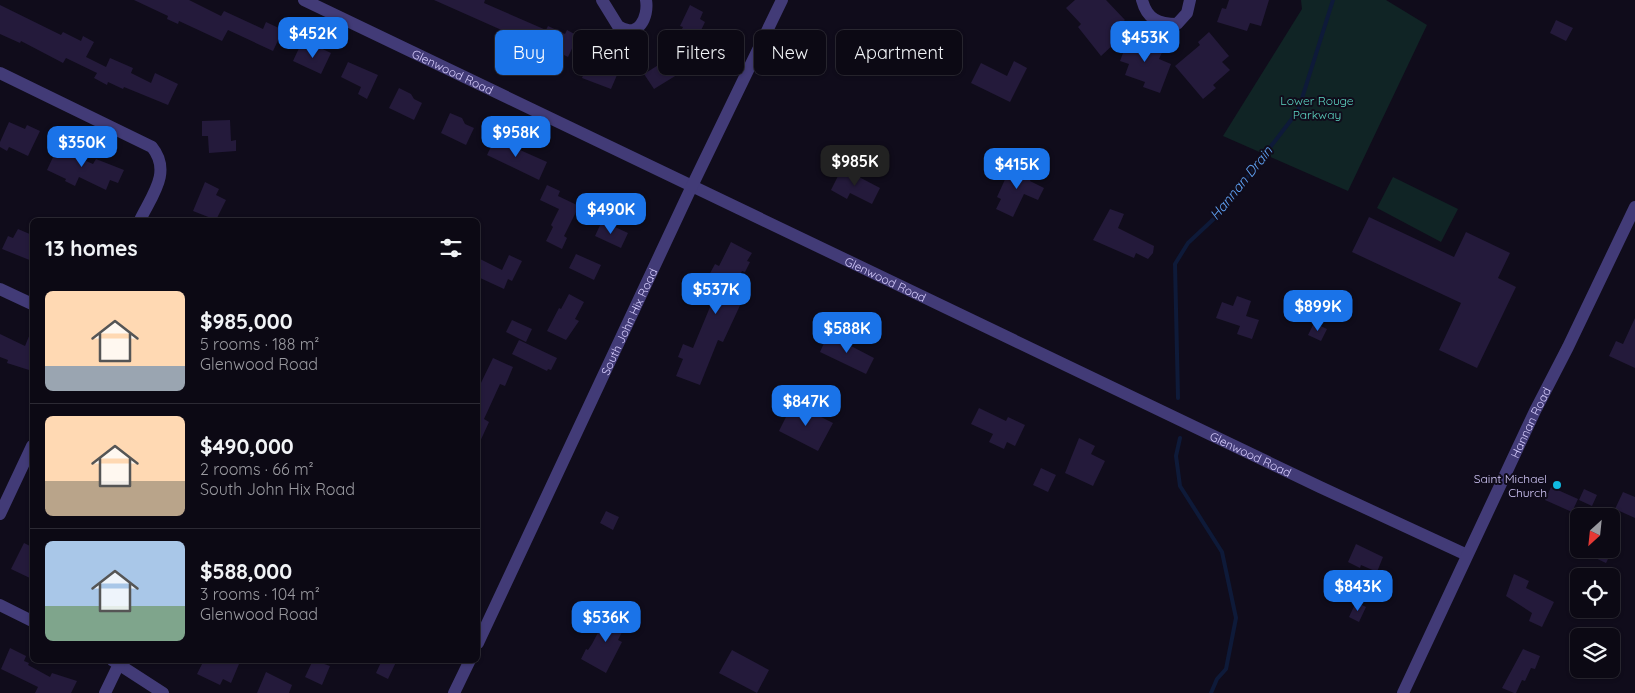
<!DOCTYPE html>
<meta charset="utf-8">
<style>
:root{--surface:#0c0914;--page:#15121d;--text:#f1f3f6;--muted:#9a9aa0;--line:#2c2a34;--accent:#1a73e8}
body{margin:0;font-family:Quicksand,sans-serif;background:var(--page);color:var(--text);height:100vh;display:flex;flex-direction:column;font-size:19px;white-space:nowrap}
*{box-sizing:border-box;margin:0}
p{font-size:16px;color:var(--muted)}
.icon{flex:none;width:28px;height:28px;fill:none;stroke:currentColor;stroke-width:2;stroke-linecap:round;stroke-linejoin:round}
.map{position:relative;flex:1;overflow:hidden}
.side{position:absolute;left:30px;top:218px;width:450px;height:445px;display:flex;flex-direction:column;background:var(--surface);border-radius:8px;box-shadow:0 1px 4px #0004,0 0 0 1px var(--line)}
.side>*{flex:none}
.top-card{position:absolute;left:495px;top:30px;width:475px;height:45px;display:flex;gap:10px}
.needle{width:32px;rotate:207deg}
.fabs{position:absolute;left:1570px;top:508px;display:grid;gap:10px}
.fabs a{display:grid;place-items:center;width:50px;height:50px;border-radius:8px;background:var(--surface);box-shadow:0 1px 4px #0004,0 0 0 1px var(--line);font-size:25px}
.price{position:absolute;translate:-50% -42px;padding:0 11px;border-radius:10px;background:var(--accent);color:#fff;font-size:16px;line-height:32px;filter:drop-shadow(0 1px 2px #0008)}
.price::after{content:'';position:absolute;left:50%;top:30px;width:15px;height:11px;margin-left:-8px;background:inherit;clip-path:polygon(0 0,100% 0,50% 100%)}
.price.current{background:#222;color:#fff}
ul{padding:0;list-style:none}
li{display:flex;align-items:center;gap:15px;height:125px;padding:0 15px}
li+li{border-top:1px solid var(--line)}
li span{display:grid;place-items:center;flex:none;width:140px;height:100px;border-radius:8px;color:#555}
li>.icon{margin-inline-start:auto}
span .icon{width:60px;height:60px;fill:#fffc;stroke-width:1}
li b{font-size:21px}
h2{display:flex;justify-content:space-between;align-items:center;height:60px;padding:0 15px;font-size:21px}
.tag{padding:0 18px;border-radius:8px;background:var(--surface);box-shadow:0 1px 4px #0004,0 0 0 1px var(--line);font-size:18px;line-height:45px}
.tag.current{background:var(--accent);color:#fff}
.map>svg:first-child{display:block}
.green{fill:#102425}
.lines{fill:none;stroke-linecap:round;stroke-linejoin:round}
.stream{stroke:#0e1a39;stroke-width:4}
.building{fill:#241a3b}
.minor{stroke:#423b77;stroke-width:12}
.poi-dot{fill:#10bae1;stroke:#100c1b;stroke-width:2}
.labels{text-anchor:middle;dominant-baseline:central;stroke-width:4;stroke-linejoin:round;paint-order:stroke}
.street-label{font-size:12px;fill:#d4cafb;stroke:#100c1b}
.park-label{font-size:12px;fill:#5dd5c2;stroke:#100c1b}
.poi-label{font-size:12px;fill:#d4cafb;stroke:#100c1b;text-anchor:end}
.water-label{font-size:14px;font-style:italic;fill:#60a2f4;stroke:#100c1b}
</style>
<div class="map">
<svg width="1635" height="693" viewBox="0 0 1635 693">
<rect width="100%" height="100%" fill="#100c1b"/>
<!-- green -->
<path class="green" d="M1301,0h85l41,25 -79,166 -125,-55 79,-127z
M1393,177l65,32 -17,33 -64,-34z"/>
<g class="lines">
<!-- stream -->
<path class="stream" d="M1178,398l-3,-134 13,-21 31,-29 79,-103 35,-111
M1180,438l-4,18 4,30 42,66 14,66 -10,51 -9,10 -6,14"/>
</g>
<!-- building -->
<path class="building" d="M134,0h55l32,16 3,-5 39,18 3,-7 17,8 -10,21 -45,-21 -6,11 -43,-20 -1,3 -11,-5 1,-3z
M434,0h51l-1,3 62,27 2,-4 17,8 2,-4 11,6 -10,21 -53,-26 -2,4z
M1075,0h31l19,20 -8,7 11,4 -27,25 -23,-29 3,-3 -15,-16z
M1229,0h40l-8,26 -11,-3 -3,8 -30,-9 5,-14 4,1z
M0,5l61,30 2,-3 18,9 2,-5 11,6 -8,15 20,10 4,-9 23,10 -2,5 20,10 4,-10 23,11 -10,21 -44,-18 -1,2 -15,-7 -1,3 -13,-7 3,-5 -31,-15 -3,5 -42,-22 -1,2 -20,-9z
M690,5l13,7 -3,7 5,3 -11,23 -16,-8 5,-10 -3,-1z
M1556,20l17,8 -7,13 -16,-8z
M1131,32l14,5 -2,4 21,7 -5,11 12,5 -11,29 -17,-6 2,-5 -20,-7 4,-11 -9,-3z
M1209,32l20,24 -7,6 8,8 -17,15 3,3 -13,11 -28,-33 25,-21 -2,-3z
M314,45l17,8 -10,21 -28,-13 7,-15 11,6z
M676,50l8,14 -7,4 3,5 -26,16 -10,-15 16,-10 -2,-3z
M589,60l17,7 2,-4 12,5 -9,21 -29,-11z
M1014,61l13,7 -17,34 -39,-19 10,-20 26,13z
M348,62l30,13 -11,24 -9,-5 3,-7 -20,-10z
M399,88l12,6 3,5 8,4 -8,17 -25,-12z
M450,113l12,5 3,6 9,4 -8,17 -25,-12z
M230,120l1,21 5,-1v11l-27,2 -1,-17h-6v-15z
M9,122l16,7 2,-4 13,6 -12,25 -19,-9 -2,4 -7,-4v-5z
M497,134l12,6 2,6 36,16 -8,18 -52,-25z
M61,140l13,6 -4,8 23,10 3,-5 28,11 -6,13 -8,-3 -4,10 -27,-13 -4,9 -10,-5 1,-2 -19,-9z
M1012,164l21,10 -3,7 14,7 -6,12 -14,-6 -11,23 -17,-8 5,-10 -4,-2z
M842,168l38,20 -8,16 -22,-11 -3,6 -16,-9z
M205,182l14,7 -3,6 10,5 -10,20 -23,-9z
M547,185l13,6 -2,5 21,10 -15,30 3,2 -5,11 -16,-8 7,-14 -2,-2 8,-16 -19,-9z
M1110,209l14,5 -6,14 36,18 -1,7 -5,6 -12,-6 -2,5 -41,-18z
M1369,217l85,40 12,-25 44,21 -12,25 18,9 -39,81 -38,-18 22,-47 -109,-51z
M602,221l26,12 -7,15 -26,-12z
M18,229l14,6v26l-30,-12 6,-13 5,2z
M731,242l21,11 -5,8 3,1 -5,10 -3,-1 -12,23 13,5 -20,43 -5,-2 -18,45 -24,-9 7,-17 -5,-2 5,-13 10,4 27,-65 -12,-6 7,-13 4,2z
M576,254l25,11 -7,15 -25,-12z
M509,255l13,6 -10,20 -4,-2 -4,10 -26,-12v-19l24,12z
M569,294l15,8 -9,17 4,2 -13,19 -19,-9 12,-23 2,1z
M1237,296l14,5 -5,15 13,4 -7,19 -15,-5 3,-8 -24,-8 6,-16 11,4z
M1635,318v50l-26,-12 7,-15 7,3z
M512,320l20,9 -6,13 -20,-10z
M1314,323l13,6 -6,12 -13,-6z
M32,329v34l-3,7 -22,-7 1,-3 -8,-3v-23l25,12z
M828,334l46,24 -8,16 -46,-22z
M519,340l38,18 -6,12 -3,-1 -1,2 -35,-17z
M493,358l20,9 -8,19 -5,-2 -16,35 5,3 -11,24v-57z
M793,403l40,20 -15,28 -39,-20z
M979,408l27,13 2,-4 17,8 -10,21 -8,-4 -3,7 -15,-7 4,-8 -22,-10z
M1079,438l16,8 -4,8 14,7 -12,25 -28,-13z
M1041,468l15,7 -8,17 -15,-7z
M1551,487l27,12 -6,13 -27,-12z
M1584,489l13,6 -5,11 -13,-6z
M1623,492l12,5v21l-20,-9z
M606,511l13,6 -6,13 -13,-7z
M24,543l8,4v32l-21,-10z
M1356,544l27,13 -6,15 -16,-7 -1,3 -12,-6z
M1576,549h37l-7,14z
M1514,574l15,7 -3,7 28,14 -12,25 -13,-6 3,-8 -26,-17z
M1356,602l10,5 -7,15 -10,-5z
M610,610l18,10 -10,20 4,2 -16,31 -25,-14 5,-10 2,1 4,-6z
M10,648l16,8 -2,5 5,2 -1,2 22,12 2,-4 25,8 -6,12h-36l3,-6 -37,-18z
M1523,649l17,7 -5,13 -4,-1 -6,13 -3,-1 -6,13h-2l-12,-5z
M732,650l37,20 -12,23 -38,-20z
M204,660h26l9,4 -8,19 -8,-4 -3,6 -23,-11z
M313,660l17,6 -8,19 -17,-8z
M382,660h15l-9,19 -12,-6z
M266,672l26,13 -3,8h-32z"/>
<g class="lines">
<!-- minor -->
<g class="minor">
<path id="s1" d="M304,0l1016,487 147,68"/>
<path d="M602,0l16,26c20,14 31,-9 28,-26"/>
<path d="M1142,0c5,19 16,24 35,24l10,-11 3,-13"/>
<path d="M0,73l152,74c20,25 0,48 -12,73"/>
<path d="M0,289l32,15"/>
<path d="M0,514l32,-68"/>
<path d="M0,605l32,16"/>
<path id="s2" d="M478,643l214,-457 90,-186"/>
<path d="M112,660l51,33"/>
<path d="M105,693l14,-29"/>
<path d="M454,693l16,-33"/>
<path id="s3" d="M1403,693l132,-282 33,-64 67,-140"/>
</g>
</g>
<!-- markers -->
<circle class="poi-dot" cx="1557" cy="485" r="5"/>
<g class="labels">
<!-- street labels -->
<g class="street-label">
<text stroke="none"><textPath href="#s1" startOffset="165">Glenwood Road</textPath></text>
<text stroke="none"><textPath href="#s1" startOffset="645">Glenwood Road</textPath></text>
<text stroke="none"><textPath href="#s2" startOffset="355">South John Hix Road</textPath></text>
<text stroke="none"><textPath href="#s3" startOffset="299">Hannan Road</textPath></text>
<text stroke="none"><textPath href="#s1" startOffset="1050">Glenwood Road</textPath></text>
</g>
<!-- park labels -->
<g class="park-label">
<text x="1317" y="100">Lower Rouge<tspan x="1317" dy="14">Parkway</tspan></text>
</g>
<!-- poi labels -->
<g class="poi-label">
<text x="1547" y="478">Saint Michael<tspan x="1547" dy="14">Church</tspan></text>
</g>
<!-- water labels -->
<g class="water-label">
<text transform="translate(1241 183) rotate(-51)">Hannan Drain</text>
</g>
</g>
</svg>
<div class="fabs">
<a><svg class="needle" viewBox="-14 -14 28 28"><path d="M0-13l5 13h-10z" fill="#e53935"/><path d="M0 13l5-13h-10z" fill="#9a9aa0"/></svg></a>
<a><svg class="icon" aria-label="locate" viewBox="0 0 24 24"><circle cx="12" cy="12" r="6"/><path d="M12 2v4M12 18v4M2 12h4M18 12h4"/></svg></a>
<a><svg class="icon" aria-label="layers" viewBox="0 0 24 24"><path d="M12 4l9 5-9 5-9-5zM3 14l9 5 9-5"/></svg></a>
</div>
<b class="price" style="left:313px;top:59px">$452K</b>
<b class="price" style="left:1145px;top:63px">$453K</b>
<b class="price" style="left:516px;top:158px">$958K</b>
<b class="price" style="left:82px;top:168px">$350K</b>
<b class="price current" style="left:855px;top:187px">$985K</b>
<b class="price" style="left:1017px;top:190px">$415K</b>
<b class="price" style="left:611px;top:235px">$490K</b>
<b class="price" style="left:716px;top:315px">$537K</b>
<b class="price" style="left:1318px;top:332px">$899K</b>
<b class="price" style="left:847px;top:354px">$588K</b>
<b class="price" style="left:806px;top:427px">$847K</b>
<b class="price" style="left:1358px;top:612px">$843K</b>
<b class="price" style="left:606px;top:643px">$536K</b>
<div class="top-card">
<a class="tag current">Buy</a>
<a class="tag">Rent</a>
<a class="tag">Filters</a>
<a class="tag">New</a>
<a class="tag">Apartment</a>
</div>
<section class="side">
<h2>13 homes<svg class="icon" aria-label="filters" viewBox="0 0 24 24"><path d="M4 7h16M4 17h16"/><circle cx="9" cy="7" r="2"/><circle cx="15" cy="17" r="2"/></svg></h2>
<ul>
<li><span style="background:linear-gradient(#ffd9b3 75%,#9aa5b1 0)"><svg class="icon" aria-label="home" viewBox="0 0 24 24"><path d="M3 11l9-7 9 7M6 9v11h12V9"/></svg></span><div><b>$985,000</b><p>5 rooms · 188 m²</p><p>Glenwood Road</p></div></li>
<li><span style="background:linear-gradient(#ffd9b3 65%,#b9a48a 0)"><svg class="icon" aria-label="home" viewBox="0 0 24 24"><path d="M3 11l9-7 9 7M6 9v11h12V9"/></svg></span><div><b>$490,000</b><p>2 rooms · 66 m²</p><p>South John Hix Road</p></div></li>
<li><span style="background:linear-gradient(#a9c7e8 65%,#7fa58c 0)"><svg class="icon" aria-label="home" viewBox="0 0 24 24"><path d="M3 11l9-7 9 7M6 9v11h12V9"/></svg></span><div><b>$588,000</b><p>3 rooms · 104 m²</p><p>Glenwood Road</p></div></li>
</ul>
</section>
</div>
